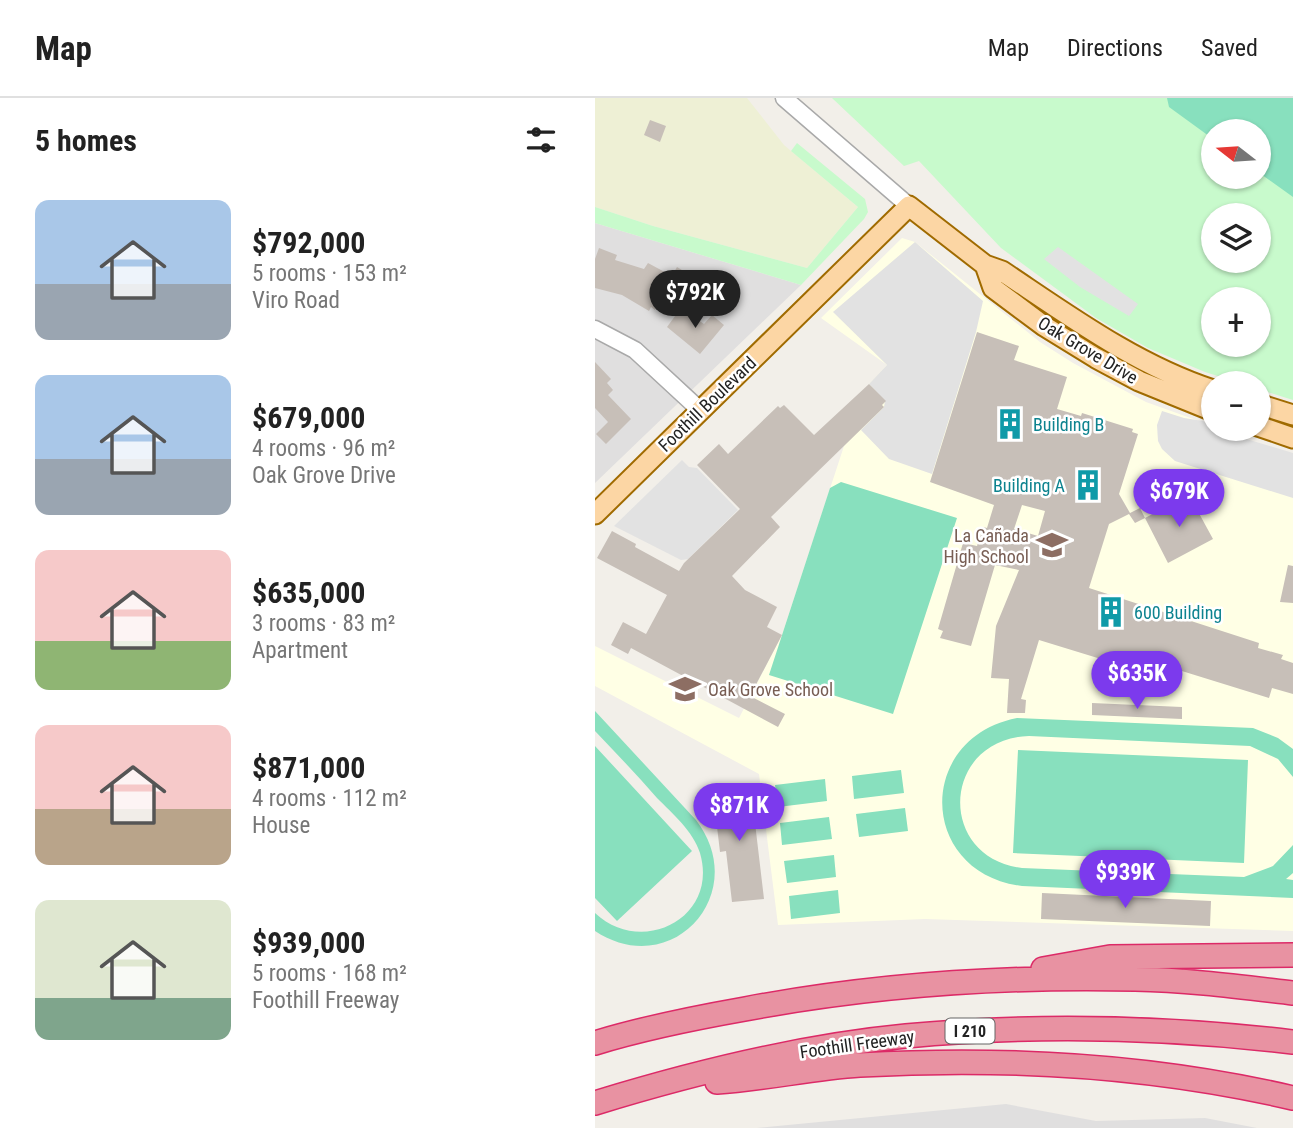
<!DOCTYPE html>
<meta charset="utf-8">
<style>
:root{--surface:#fff;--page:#f2f2f2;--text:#222;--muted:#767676;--line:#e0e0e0;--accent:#7c3aed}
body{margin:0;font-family:"Roboto Condensed",sans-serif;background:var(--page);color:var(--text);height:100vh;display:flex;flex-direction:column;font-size:26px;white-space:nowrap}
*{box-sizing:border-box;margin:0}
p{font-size:23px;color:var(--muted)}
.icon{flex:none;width:38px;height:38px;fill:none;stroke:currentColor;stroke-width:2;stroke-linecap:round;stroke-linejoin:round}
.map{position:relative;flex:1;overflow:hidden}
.side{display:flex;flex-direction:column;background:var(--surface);width:595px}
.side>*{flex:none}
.needle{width:46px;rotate:287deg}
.tools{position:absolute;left:606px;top:21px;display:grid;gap:14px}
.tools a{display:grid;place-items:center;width:70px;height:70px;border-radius:50%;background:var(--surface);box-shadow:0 2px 5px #0004;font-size:35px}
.price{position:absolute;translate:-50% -60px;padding:0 16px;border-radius:24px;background:var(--accent);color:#fff;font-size:23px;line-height:46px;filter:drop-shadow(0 2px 4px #0008)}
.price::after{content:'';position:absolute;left:50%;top:42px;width:21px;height:16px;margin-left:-10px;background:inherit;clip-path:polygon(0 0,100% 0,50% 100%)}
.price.selected{background:#222;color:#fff}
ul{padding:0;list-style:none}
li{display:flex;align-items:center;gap:21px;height:175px;padding:0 35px}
li span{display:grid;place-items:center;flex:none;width:196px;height:140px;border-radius:14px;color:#555}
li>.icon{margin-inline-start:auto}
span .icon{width:84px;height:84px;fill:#fffc;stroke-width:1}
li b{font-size:30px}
h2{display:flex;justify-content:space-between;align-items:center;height:84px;padding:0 35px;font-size:30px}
header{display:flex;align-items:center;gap:42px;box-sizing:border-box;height:98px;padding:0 35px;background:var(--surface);border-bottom:2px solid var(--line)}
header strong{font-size:33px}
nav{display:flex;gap:38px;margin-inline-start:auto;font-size:24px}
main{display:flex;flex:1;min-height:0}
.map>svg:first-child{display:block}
.residential{fill:#e0dfdf}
.education{fill:#ffffe5}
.farmland{fill:#eef0d5}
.park{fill:#c8facc;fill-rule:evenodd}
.pitch{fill:#88e0be}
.parking{fill:#e2e2e2}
.building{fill:#c7bfb8;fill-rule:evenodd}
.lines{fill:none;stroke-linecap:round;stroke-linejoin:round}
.minor-casing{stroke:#a9a9a9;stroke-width:19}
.major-casing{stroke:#a06b00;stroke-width:23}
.highway-casing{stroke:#dc2a67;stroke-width:26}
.minor{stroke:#fff;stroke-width:16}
.major{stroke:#fcd6a4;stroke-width:19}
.highway{stroke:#e892a2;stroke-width:23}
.labels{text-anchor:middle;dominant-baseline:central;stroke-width:5;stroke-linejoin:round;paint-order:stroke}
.shield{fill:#fff;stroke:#646464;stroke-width:2}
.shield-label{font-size:16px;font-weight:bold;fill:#222}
.street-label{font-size:18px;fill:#222;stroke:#fff}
.culture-label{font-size:18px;fill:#0d838f;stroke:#fff;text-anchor:start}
.education-label{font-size:18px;fill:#785e54;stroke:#fff;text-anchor:end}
</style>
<header>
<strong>Map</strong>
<nav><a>Map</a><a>Directions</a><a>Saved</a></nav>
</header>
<main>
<section class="side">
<h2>5 homes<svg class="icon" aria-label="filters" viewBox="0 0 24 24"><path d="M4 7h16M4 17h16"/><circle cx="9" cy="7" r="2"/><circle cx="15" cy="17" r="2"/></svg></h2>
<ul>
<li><span style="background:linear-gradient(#a9c7e8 60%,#9aa5b1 0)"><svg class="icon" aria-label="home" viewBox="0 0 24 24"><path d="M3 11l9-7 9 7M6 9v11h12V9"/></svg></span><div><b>$792,000</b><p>5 rooms · 153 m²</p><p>Viro Road</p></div></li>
<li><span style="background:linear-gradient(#a9c7e8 60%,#9aa5b1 0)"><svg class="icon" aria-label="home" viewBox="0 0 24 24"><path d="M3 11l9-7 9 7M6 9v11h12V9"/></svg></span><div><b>$679,000</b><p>4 rooms · 96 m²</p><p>Oak Grove Drive</p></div></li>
<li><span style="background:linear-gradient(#f6c9c9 65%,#8fb573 0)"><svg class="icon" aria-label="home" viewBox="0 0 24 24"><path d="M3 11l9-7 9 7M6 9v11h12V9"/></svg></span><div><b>$635,000</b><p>3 rooms · 83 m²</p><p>Apartment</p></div></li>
<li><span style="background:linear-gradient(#f6c9c9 60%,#b9a48a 0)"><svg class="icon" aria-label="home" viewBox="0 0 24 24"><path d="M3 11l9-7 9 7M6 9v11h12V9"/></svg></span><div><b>$871,000</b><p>4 rooms · 112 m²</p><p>House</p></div></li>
<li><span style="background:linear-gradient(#dfe7d0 70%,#7fa58c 0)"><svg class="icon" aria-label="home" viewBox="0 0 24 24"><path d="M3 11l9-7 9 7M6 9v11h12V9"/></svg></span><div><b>$939,000</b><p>5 rooms · 168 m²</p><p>Foothill Freeway</p></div></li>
</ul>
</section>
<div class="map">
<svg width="698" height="1030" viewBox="0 0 698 1030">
<rect width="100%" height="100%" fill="#f2efe9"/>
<!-- residential -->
<path class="residential" d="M0,125l206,62 -206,198z
M411,1006l90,17 109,-3 52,10h-500z"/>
<!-- education -->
<path class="education" d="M307,140l13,4 125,100 33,21 73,39 53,19 7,6 87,28v476l-368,-12 -147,6 -19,-151 -164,-88v-40l144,72 43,-83 62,-189 41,-45 -16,-17 18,-19 -66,-47z"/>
<!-- farmland -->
<path class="farmland" d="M0,0h152l37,47 74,62 -51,61 -154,-42 -58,-19z"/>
<!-- park -->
<path class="park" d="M237,0h461v302l-35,-11v-6h-18l-35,-11 -57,-24 -52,-30 -95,-70 -82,-87 -15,5zM618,33h45v46h-45zM618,117h45v46h-45zM618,201h45v46h-45z
M202,45l68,56 3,13 -4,7 -63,66 -206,-62v-16l58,19 154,42 51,-61 -67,-56z"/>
<!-- pitch -->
<path class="pitch" d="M572,0h126v99l-35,-25v-41h-45v8l-44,-32z
M246,384l116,36 -64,196 -124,-39 61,-187z
M0,613l101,109c56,73 -24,162 -101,111v-18c47,44 124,5 105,-60 -7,-22 -27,-39 -43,-55 -20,-23 -41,-45 -62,-67z
M422,620l236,10 25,10 15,11v28l-15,-18 -28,-13 -221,-10c-88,3 -93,122 -7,132l222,9 29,-11 20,-21v28l-7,6 7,1v18l-271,-12c-104,-13 -107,-148 -5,-168z
M0,648l97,105 -75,70 -22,-23z
M423,652l230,10 -4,103 -231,-10z
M306,672l3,23 -50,6 -2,-23z
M230,681l2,22 -49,6 -3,-22z
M310,710l3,23 -49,6 -3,-23z
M234,719l3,22 -50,6 -2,-22z
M239,757l2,22 -49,6 -3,-22z
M243,792l2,23 -49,6 -2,-23z"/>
<!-- parking -->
<path class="parking" d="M320,144l68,59 -7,31 -44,142 -43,-15 -28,-29 23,-23 1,-6 -16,-17 18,-19 -54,-53z
M463,149l80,57 -9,12 -49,-29 -36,-28z
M567,313l22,7 19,3 10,8 80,24v45l-118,-37 -13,-12 -4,-8 -1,-16z
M87,362l7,7 8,1 41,42 -50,49 -7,1 -67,-34z"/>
<!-- building -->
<path class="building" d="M55,22l16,6 -6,16 -16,-7z
M4,150l18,7 -2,5 29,9 4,-6 24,13 5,-9 13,8 -8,13 -11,-6 -16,28 -4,-3 -2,4 -27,-16 -27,-7v-29z
M86,210l23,16 8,-9 12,10 -24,29 -33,-27z
M382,234l42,14 -5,14 53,17 -10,32 24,7 1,-3 51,16 -1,3 6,2 -19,60 11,19 10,-5 5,10 -10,5 -6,-9 -20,10 -20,64 170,55 -1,5 25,7 -2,4 12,4v31l-21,-6 -3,10 -113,-35 -3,12 -114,-35 -18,59 5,1 -1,13h-18l2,-34 -18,-1 5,-52 23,-56 -24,-5 -24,81 -31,-8 3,-7 -5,-2 25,-86 14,3 6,-19 4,1 7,-23 -64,-23zM427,407l23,6 -7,25 -24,-7z
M0,264l16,17 -4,4 6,7 -5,5 23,24 -25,25 -10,-10 12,-12 -13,-14z
M274,286l17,17 -4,4 2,2 -113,110 9,10 -48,49 13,14 32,17 -10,20 15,8 -32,61 35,18 -7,13 -147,-79 -3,6 -17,-9 12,-23 23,12 21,-39 -70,-37 15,-27 24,13 -1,3 44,24 5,-8 56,-54 -43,-44 22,-21 9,10 50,-48 2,2 4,-3 30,30z
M594,397l24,44 -45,24 -23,-45z
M693,467l5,1v37l-13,-1z
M497,605l90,4v12l-90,-4z
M146,690l10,1 13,110 -32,3 -6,-51 -6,1 -7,-59z
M447,795l169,8 -1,25 -169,-7z"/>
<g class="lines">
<defs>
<path id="minor" d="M189,0l125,108
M0,231l40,21 66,61"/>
<path id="major" d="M390,167l8,23 51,38 52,32 43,23 74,30
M663,306l35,11
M663,328l35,12
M0,416l314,-308 76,59 17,6c66,44 134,94 211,119"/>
<path id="highway" d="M448,871l67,-12 183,-2
M0,945c49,-15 99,-25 150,-34 128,-24 259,-33 390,-30 53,1 106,8 158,14
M122,984c48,-3 95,-14 143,-17 145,-8 291,0 433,33
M0,1005c101,-31 206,-57 311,-67 128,-12 259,-9 387,6"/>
</defs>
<!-- minor casing -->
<use href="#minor" class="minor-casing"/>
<!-- major casing -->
<use href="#major" class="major-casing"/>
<!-- highway casing -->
<use href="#highway" class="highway-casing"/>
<!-- minor -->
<use href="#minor" class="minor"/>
<!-- major -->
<use href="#major" class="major"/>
<!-- highway -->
<use href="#highway" class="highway"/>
</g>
<!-- icons -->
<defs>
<symbol id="building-bare" viewBox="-9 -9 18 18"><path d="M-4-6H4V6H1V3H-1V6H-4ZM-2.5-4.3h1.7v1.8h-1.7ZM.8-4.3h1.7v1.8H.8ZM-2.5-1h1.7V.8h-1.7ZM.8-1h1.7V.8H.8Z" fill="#0f9aa8" stroke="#fff" stroke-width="2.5" paint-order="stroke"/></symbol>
<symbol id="school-bare" viewBox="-9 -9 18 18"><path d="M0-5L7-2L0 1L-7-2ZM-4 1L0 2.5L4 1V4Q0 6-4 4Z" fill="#8d6e63" stroke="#fff" stroke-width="2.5" paint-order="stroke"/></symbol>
</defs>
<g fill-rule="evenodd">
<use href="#building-bare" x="393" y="304" width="44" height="44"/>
<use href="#building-bare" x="471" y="365" width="44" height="44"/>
<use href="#school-bare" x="435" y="425" width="44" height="44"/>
<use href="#building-bare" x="494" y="492" width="44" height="44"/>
<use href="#school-bare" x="68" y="569" width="44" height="44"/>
</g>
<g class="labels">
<!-- shield labels -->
<rect class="shield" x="350.5" y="920.5" width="49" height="25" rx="5"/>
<g class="shield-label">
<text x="375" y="933">I 210</text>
</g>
<!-- street labels -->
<g class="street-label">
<text transform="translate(493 252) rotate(31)">Oak Grove Drive</text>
<text transform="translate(112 306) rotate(-44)">Foothill Boulevard</text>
<text transform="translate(262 946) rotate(-8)">Foothill Freeway</text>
</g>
<!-- culture labels -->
<g class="culture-label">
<text x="438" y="326">Building B</text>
<text x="470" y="387" text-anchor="end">Building A</text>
<text x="539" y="514">600 Building</text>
</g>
<!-- education labels -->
<g class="education-label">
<text x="434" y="437">La Cañada<tspan x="434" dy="21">High School</tspan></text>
<text x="113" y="591" text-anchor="start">Oak Grove School</text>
</g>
</g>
</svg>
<div class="tools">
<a><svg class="needle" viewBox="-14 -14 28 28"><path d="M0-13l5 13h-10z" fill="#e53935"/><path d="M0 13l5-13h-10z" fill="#767676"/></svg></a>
<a><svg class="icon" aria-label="layers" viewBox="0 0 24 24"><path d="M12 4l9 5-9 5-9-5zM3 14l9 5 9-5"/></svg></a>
<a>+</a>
<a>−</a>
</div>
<b class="price selected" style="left:100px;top:232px">$792K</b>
<b class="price" style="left:584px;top:431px">$679K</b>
<b class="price" style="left:542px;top:613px">$635K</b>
<b class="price" style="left:144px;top:745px">$871K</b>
<b class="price" style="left:530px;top:812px">$939K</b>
</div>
</main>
